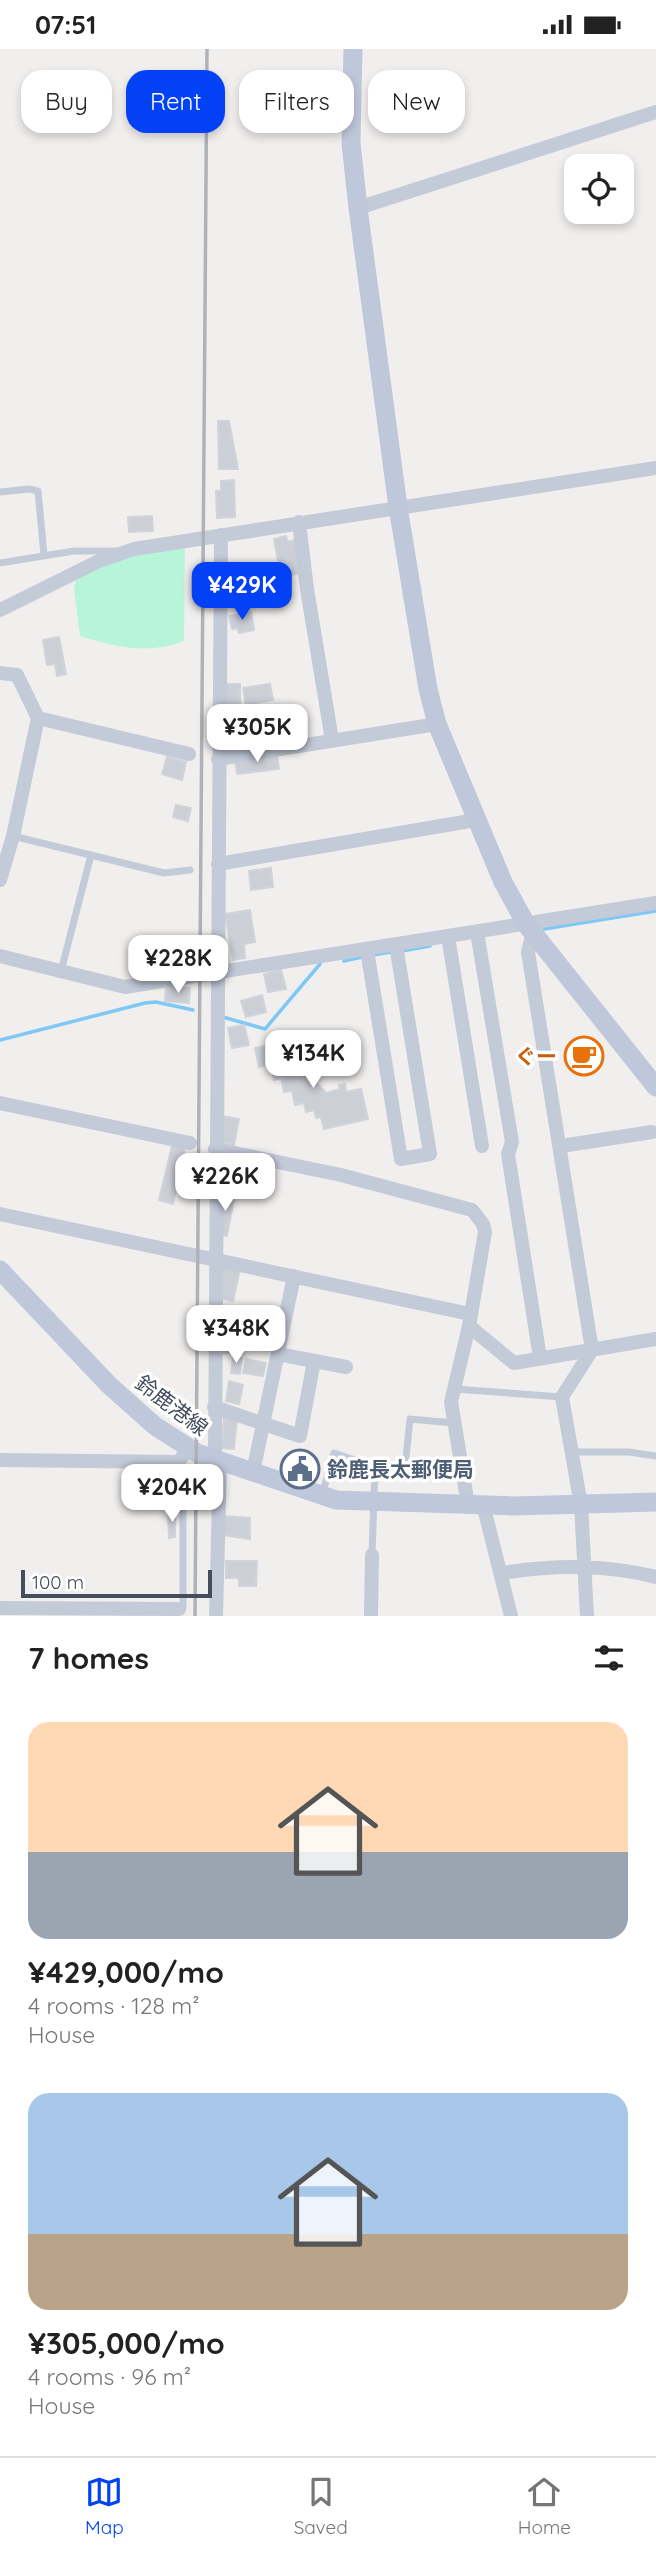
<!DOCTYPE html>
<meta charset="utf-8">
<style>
:root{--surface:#fff;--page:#f2f2f2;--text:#222;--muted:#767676;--line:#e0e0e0;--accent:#0341f6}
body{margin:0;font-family:Quicksand,"Noto Sans JP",sans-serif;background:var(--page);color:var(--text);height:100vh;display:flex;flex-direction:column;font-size:26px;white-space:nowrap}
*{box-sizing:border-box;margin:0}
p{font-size:23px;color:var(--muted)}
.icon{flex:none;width:38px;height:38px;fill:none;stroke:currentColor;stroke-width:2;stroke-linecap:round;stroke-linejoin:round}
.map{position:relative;height:1567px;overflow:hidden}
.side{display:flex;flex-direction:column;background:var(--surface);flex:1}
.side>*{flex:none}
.guide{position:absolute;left:21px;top:21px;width:614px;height:63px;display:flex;gap:14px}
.controls{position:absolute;left:564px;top:105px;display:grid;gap:14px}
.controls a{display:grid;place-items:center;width:70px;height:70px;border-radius:14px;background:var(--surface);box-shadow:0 4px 10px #0003;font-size:35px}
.scale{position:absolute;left:21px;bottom:18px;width:191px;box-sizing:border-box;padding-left:7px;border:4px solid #444d5e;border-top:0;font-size:19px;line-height:24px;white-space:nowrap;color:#444d5e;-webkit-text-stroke:5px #fff;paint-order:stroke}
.price{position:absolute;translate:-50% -60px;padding:0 16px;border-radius:14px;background:#fff;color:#222;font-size:23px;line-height:46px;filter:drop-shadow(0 2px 4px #0008)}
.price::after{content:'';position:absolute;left:50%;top:42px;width:21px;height:16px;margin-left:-10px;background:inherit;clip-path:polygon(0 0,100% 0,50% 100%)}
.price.on{background:var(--accent);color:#fff}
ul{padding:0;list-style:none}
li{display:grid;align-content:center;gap:14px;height:371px;padding:0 28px}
li span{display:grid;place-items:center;height:217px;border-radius:21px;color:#555}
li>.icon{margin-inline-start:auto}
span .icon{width:126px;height:126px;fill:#fffc;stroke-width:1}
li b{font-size:30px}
h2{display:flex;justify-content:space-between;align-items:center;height:84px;padding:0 28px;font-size:30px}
.tag{padding:0 24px;border-radius:21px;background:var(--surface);box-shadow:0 4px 10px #0003;font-size:24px;line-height:63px}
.tag.on{background:var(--accent);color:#fff}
.status{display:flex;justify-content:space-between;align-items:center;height:49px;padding:0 35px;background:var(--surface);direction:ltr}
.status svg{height:19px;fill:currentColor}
.tabs{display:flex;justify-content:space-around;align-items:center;height:98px;border-top:2px solid var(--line);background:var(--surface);font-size:19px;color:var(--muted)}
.tabs a{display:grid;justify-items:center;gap:4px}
.tabs .on{color:var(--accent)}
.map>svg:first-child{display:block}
.green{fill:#b7f4da}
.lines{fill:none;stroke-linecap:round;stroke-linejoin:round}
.stream{stroke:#7fc8f6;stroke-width:3.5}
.building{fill:#cdcfd7;stroke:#d1d3db;stroke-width:2}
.lane{stroke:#c3cad8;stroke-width:7}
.street{stroke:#c3cad8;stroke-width:14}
.secondary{stroke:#bfc7da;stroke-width:19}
.rail{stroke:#b0b2ba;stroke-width:3.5}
.labels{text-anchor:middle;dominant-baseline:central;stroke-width:7;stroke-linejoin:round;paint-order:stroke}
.food-label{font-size:21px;font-weight:bold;fill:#c56008;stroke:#fff;text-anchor:end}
.street-label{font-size:21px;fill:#444d5e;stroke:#fff}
.service-label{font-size:21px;font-weight:bold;fill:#4e5e75;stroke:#fff;text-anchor:start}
</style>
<div class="status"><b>07:51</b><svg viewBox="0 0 49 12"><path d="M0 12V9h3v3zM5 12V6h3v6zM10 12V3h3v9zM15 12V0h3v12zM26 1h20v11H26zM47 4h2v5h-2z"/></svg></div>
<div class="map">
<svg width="656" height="1567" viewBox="0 0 656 1567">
<rect width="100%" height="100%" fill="#f1efee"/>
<!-- green -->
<path class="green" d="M185,496l-1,96c-37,14 -68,6 -104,-5l-6,-47 3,-14 19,-11z"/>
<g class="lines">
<!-- stream -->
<path class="stream" d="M544,880l112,-18
M402,902l28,-5
M373,906l18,-3
M344,912l18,-4
M223,968l42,12 55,-65
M0,991l145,-37 11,-1 37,8"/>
</g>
<!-- building -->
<path class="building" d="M218,372h11l9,48h-19z
M234,431l1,37 -18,1 -1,-27h5v-10z
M152,467l1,15 -24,1 -1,-15z
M286,487l2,6 6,-2 7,33 -20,4 -7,-38z
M251,563l3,18 -15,3 -2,-5 -5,1 -3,-13z
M59,588l7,37 -9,2 -2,-12 -8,1 -4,-25z
M225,635h15v20h-15z
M270,635l3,16 -27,5 -3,-17z
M277,704l2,16 -42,5 -2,-14z
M167,708l19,5 -4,18 -20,-6z
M176,756l15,3 -3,13 -15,-4z
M271,819l2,19 -22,3 -2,-19z
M250,861l5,32 -11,2 1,14 -12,2 -8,-46z
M168,894l21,5 -4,14 -21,-5z
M281,921l5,19 -18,3 -4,-18z
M166,937l24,2 -1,15 -24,-2z
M262,946l4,17 -20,5 -5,-16z
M244,976l5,20 -17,3 -4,-20z
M277,994l3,13 9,-3 37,40 14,-4 -1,-4 6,-1 1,8 15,-3 7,30 -44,10 -3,-12 -5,1 -2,-8 -8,2 -2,-9 -9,2 -3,-14 -8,1 -3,-14 -7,2 -3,-16 -12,3 -4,-19z
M221,1067l18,3 -5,26 -18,-3z
M172,1097l13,2 -12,56 -14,-4z
M222,1106l19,3 -4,24 -19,-3z
M222,1142l13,2 -8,43 -11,-2z
M218,1216l22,4 -7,32 -18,-4z
M220,1285h24l-1,20 -24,-1z
M233,1308l9,1 -2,16 -9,-1z
M246,1310l20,4 -3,13 -20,-3z
M229,1332l14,4 -4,19 -13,-3z
M224,1369l13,1 -3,30 -12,-1z
M168,1462h7v26l-6,1z
M223,1467l27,2v21l-28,-4z
M226,1512h31l-1,25h-17v-8h-13z"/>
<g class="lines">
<!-- lane -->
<path class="lane" d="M0,443l29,-3 9,2 6,64
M0,514l74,-12h42
M13,787l151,37 26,-3
M61,922l30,-116
M455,1340l107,8
M573,1403h56l27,4
M168,1413l-1,42 16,2v102l-3,1
M322,1446l12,-42 70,24 6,-58 44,4
M372,1506l3,-90"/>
<!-- street -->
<path class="street" d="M358,159l298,-96
M299,473l8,67 25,151
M0,561l99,-49 35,-12 522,-81
M0,624l17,2 21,43 -25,118 -13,44
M38,669l151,36
M218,710l219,-35
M218,815l258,-44
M477,883l35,210 -4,12 32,204
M533,883l-5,20 64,398 -30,47 19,108 6,111
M448,887l34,210
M367,901l34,209 29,-5 -34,-209
M0,907l125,31 531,-84
M0,1054l190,40
M561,1097l91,-14
M215,1100l126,26 131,35 11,14 2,8 -16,94 -18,76 17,103
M0,1165l470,100
M469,1277l45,37 142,-24
M278,1305l68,13
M214,1358l86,29 14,-75
M215,1410l6,-924
M0,1411l179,2 9,-14
M253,1423l41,-196
M483,1455l28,112
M502,1524c53,-8 102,-9 154,4
M0,1559l179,1
M216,1567l4,-155
M371,1567l1,-61"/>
<!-- secondary -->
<path class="secondary" d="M353,0l-2,94 7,65 40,299 30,182 9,35 66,158 23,42 130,163
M0,1221l109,115 46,41 42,27 139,47 178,6 142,-4"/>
<!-- rail -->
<path class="rail" d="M195,1567l12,-1567"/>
</g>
<!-- icons -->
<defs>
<symbol id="cafe-ring" viewBox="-11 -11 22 22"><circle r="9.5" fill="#fff" stroke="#e8710a" stroke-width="1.5"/><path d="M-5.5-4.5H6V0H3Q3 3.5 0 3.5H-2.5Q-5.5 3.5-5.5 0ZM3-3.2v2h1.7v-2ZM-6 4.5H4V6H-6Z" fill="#e8710a"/></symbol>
<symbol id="civic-ring" viewBox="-11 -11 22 22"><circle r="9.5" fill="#fff" stroke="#5c6f8a" stroke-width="1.5"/><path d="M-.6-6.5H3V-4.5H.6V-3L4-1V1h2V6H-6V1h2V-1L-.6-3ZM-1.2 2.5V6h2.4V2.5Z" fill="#5c6f8a"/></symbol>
</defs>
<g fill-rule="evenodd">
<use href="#cafe-ring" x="562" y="985" width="44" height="44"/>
<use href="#civic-ring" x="278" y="1398" width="44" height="44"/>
</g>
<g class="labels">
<!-- food labels -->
<g class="food-label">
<text x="557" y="1007">ぐー</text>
</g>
<!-- street labels -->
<g class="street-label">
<text transform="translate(172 1356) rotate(37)">鈴鹿港線</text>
</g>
<!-- service labels -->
<g class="service-label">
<text x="327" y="1420">鈴鹿長太郵便局</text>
</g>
</g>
</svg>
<div class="controls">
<a><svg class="icon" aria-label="locate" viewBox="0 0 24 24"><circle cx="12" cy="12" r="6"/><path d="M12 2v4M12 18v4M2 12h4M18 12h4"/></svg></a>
</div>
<div class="scale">100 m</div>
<b class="price on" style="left:242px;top:573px">¥429K</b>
<b class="price" style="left:257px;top:715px">¥305K</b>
<b class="price" style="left:178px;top:946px">¥228K</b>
<b class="price" style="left:313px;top:1041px">¥134K</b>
<b class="price" style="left:225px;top:1164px">¥226K</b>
<b class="price" style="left:236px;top:1316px">¥348K</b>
<b class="price" style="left:172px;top:1475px">¥204K</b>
<div class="guide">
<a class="tag">Buy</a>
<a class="tag on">Rent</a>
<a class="tag">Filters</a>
<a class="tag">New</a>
</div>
</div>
<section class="side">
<h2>7 homes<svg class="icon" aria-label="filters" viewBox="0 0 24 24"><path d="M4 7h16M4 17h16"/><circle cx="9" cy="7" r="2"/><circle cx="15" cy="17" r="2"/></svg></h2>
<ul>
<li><span style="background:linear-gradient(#ffd9b3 60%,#9aa5b1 0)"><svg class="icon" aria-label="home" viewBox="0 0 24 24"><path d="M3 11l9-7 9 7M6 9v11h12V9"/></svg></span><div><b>¥429,000/mo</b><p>4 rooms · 128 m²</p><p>House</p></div></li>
<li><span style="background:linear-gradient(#a9c7e8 65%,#b9a48a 0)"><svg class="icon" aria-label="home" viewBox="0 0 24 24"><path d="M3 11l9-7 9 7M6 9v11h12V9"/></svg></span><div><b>¥305,000/mo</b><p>4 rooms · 96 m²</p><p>House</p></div></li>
</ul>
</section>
<nav class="tabs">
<a class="on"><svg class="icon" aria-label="map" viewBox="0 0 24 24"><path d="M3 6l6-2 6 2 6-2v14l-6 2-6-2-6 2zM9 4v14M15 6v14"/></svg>Map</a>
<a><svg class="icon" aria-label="saved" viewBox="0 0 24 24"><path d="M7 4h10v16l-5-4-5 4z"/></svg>Saved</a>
<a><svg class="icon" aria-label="home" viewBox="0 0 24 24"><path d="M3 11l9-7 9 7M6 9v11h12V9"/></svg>Home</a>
</nav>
